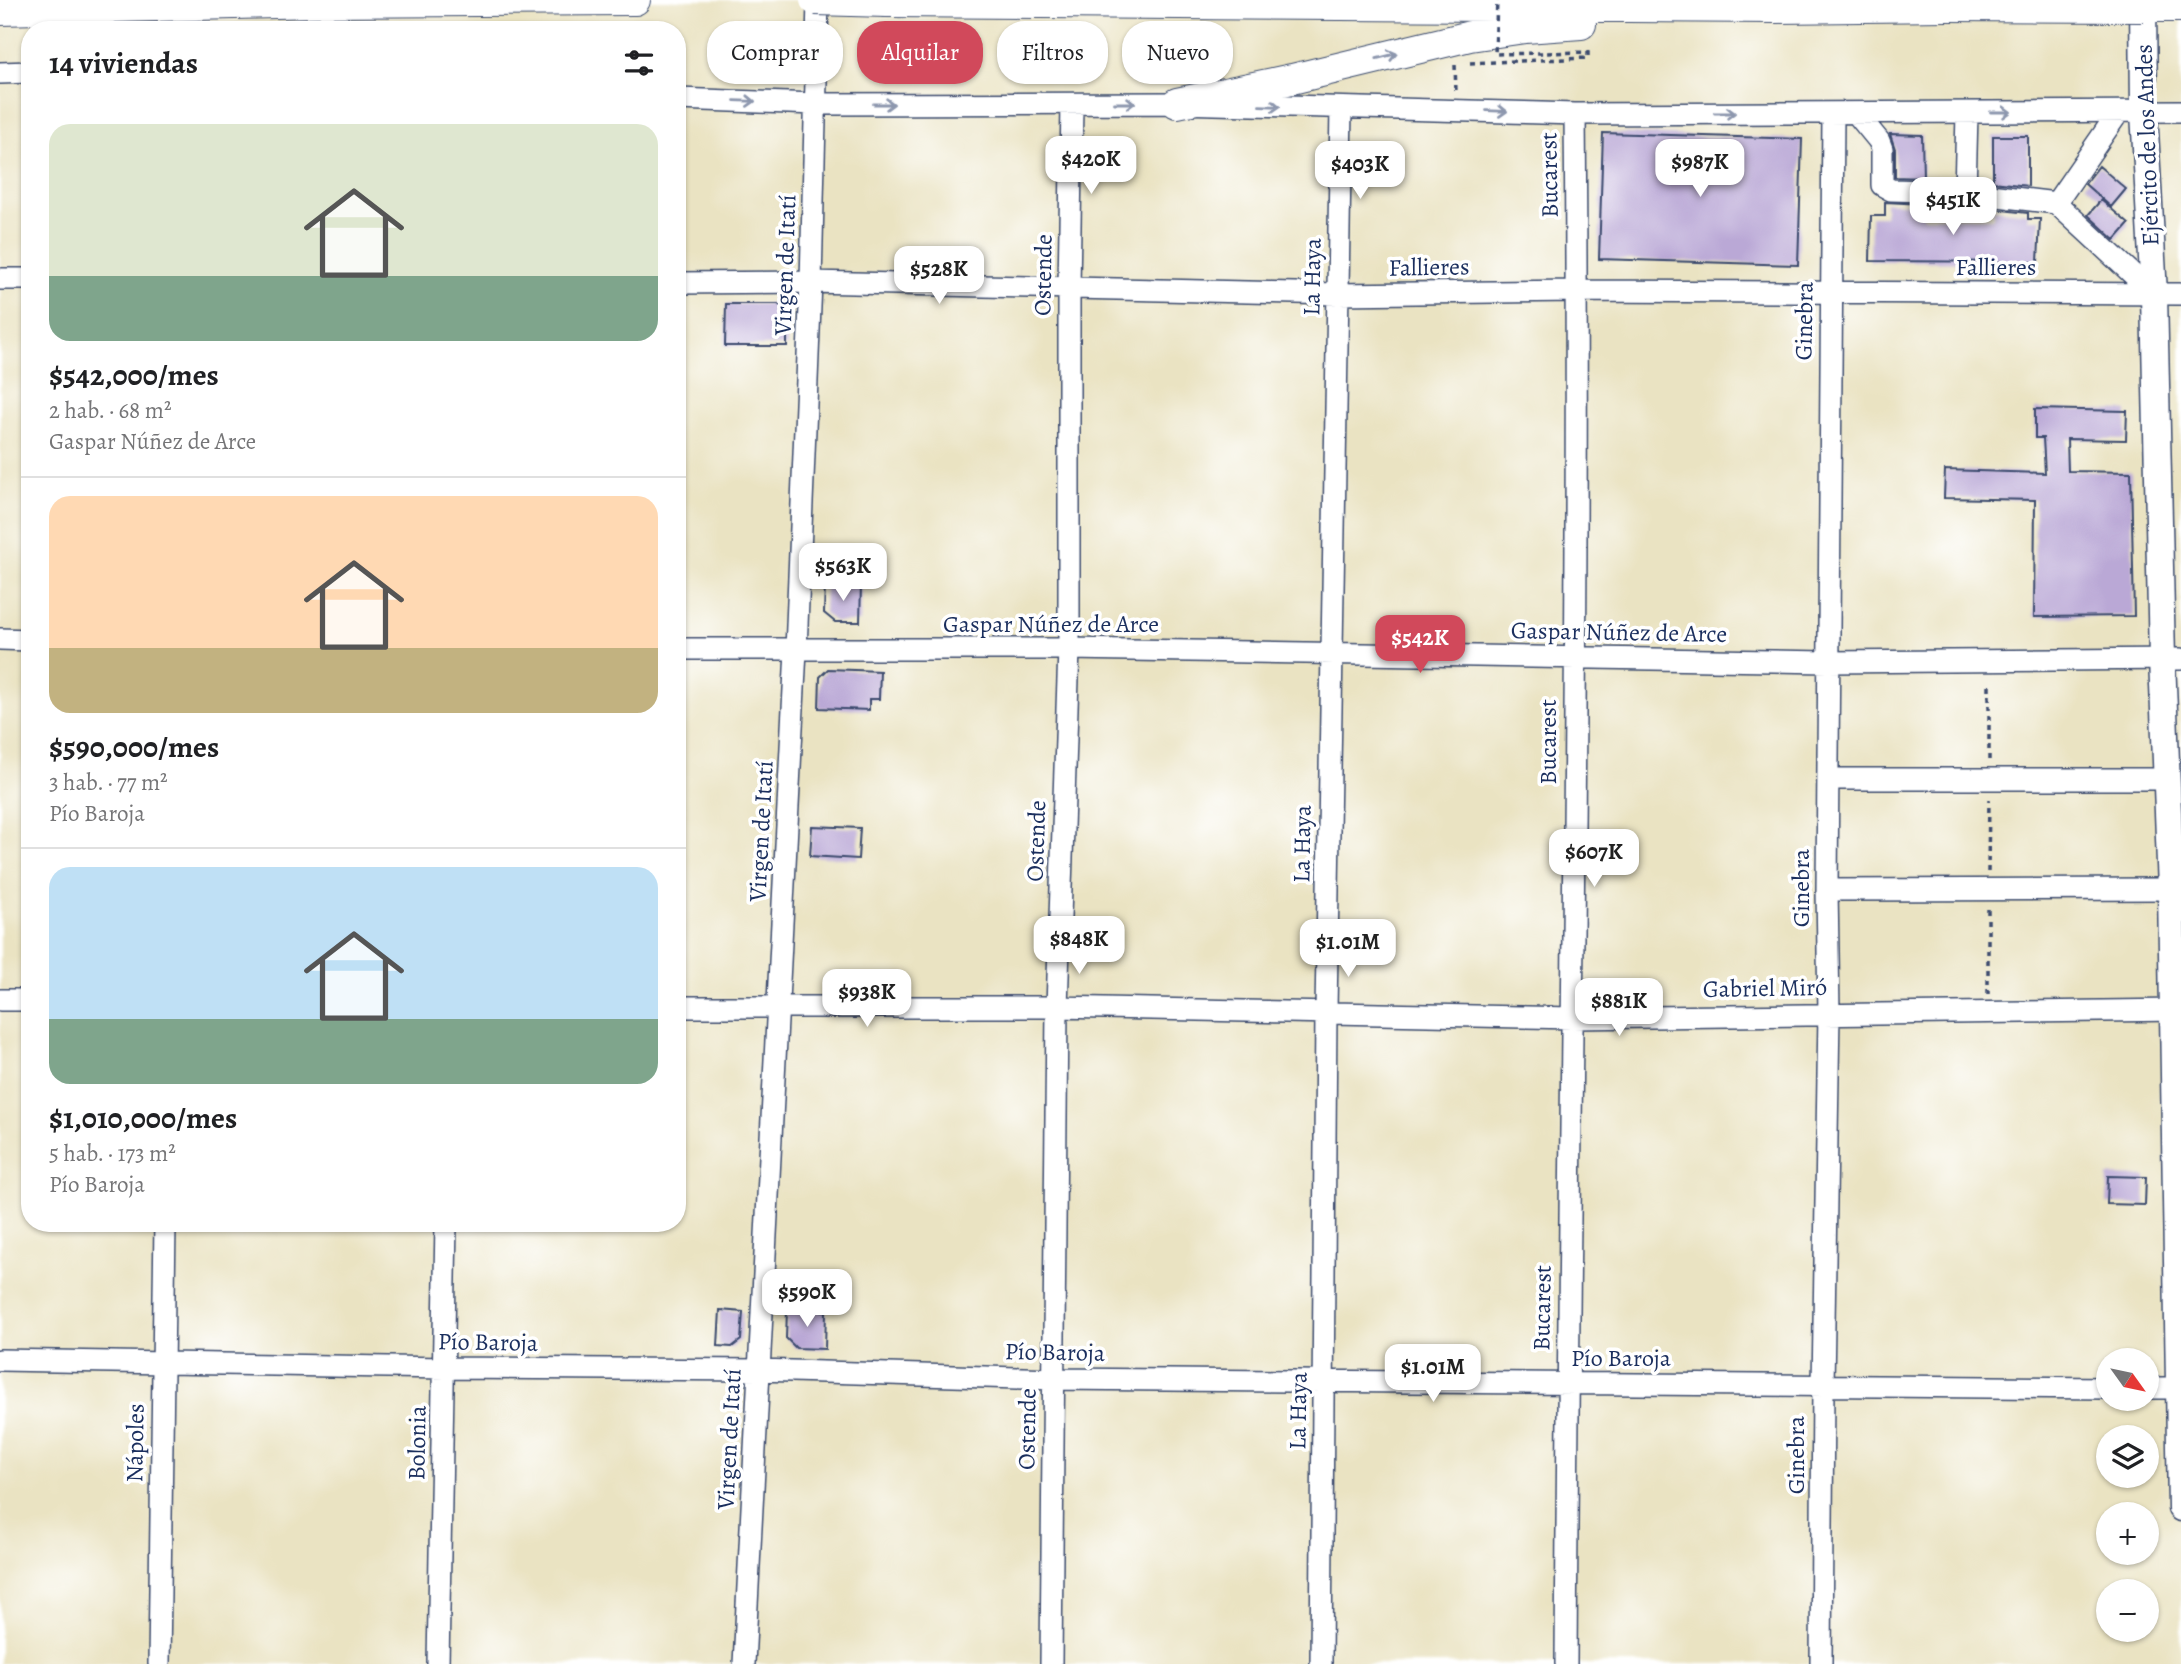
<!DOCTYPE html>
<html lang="es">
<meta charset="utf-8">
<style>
:root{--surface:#fff;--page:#f6f6f6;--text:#202124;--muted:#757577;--line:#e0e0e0;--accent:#d1495b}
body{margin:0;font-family:Alegreya,serif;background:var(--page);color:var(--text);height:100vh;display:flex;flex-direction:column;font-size:26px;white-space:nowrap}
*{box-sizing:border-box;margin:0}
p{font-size:23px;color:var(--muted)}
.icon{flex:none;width:38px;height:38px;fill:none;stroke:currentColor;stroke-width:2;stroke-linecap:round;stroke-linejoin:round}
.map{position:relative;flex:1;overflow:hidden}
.panel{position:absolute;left:21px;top:21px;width:665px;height:1211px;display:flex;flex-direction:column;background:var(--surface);border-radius:28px;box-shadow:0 2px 5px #0004}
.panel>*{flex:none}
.top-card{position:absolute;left:707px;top:21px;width:665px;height:63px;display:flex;gap:14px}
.needle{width:46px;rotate:123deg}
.buttons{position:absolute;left:2096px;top:1348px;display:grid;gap:14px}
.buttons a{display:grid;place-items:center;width:63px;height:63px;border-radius:50%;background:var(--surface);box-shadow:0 2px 5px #0004;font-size:35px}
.price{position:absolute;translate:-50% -60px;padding:0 16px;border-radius:14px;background:#fff;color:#222;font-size:23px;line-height:46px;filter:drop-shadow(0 2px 4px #0008)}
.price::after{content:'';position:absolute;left:50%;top:42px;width:21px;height:16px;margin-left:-10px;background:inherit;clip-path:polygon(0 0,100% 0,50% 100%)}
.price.active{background:var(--accent);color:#fff}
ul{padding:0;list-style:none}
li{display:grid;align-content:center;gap:14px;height:371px;padding:0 28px}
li+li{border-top:2px solid var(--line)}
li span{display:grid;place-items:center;height:217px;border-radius:21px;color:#555}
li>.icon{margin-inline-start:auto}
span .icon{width:126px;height:126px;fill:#fffc;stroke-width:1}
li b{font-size:30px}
h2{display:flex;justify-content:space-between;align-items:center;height:84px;padding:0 28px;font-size:30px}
.pill{padding:0 24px;border-radius:28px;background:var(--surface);box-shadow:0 2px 5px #0004;font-size:24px;line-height:63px}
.pill.active{background:var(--accent);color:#fff}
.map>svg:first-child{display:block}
.building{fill:#baa8d6}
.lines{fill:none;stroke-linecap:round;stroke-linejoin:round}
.minor-casing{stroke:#3a4a6d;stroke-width:24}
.major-casing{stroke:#3a4a6d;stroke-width:29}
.highway-casing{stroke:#3a4a6d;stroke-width:32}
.path{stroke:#3a4a6d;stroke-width:3.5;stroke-dasharray:5 5;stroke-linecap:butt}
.minor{stroke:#fff;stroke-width:21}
.major{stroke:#fff;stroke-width:26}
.highway{stroke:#fff;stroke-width:30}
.highway-bridge-casing{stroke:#3a4a6d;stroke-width:32;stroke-linecap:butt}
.path-bridge{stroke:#3a4a6d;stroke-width:3.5;stroke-dasharray:5 5;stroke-linecap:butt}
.highway-bridge{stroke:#fff;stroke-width:30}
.oneway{stroke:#8d97ae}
.labels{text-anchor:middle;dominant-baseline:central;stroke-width:7;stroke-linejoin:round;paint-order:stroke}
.street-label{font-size:24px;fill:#1b2f5e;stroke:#fff}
</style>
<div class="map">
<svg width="2181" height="1664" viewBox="0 0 2181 1664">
<rect width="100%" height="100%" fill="#fff"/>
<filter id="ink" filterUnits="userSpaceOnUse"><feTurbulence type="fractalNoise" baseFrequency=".0143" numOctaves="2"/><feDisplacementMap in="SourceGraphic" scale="14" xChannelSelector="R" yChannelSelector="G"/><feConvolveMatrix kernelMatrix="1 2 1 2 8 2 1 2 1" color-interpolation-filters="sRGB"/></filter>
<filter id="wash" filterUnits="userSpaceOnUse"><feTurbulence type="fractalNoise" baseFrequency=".00686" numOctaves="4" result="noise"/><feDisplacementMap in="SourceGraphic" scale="28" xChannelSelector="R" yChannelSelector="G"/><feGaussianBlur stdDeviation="1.57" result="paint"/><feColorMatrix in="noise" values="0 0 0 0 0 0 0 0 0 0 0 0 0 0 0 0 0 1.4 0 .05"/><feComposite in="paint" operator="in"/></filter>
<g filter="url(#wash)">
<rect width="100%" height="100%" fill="#eae3c2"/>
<g id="blocks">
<!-- building -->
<path class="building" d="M1603,133l199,6 -4,126 -199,-6z
M1890,134l32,1 1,43 -28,-1v-28z
M1993,136h35v50l-35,-4z
M2099,166l27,23 -15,18 -26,-23z
M2101,200l28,24 -14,16 -27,-25z
M1885,202l38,2v13l70,1v-9l35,4v6h12l-2,43 -168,-1 1,-45h14z
M726,304h52l9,7v35h-62z
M2035,409l92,2 -1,29 -59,-1 1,32 63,1 3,144 -100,1 1,-117 -91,-2 1,-28 100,3 -2,-35h-8z
M861,584l-1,38h-25l-11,-9 1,-28z
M828,669l52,2 -1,28h-10v11l-50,-2 1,-31z
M812,826l48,2 -2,31 -48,-3z
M2108,1176l38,1 -1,28 -38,-1z
M720,1310l23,2 -2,28 -9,7 -14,-1z
M787,1310l39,1 -1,38 -29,-1 -10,-10z"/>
</g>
</g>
<g filter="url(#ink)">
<use href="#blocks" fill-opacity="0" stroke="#3a4a6d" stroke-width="2"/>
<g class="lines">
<defs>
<path id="minor" d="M0,73l30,-1
M677,99l139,5 361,-1 398,11 606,-3
M1856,113l23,28 3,8v36l9,5 74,2 91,11 98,91
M1965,192l2,-79
M2056,203l62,-90
M0,279h30
M677,283l134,-1 527,12 238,-3 605,3
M0,639l30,1
M677,649h392l759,13 353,-3
M1829,779h338
M1827,890l344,-1
M0,1000h30
M677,1007h380l515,11 609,-8
M0,1360l445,8 314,2 295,9 1055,9
M2147,1388h34
M159,1664l6,-441
M438,1664l8,-441
M744,1664l52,-1014 15,-368 7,-282
M1051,1664l6,-657 12,-358v-361l3,-184
M1321,1664l5,-653 15,-903
M1566,1664c3,-517 14,-1034 9,-1550
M1821,1664l2,-278 6,-373 -2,-123 6,-777"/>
<path id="major" d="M2143,0l1,112 10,182 8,365 9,230 10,619"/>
<path id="highway" d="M887,2l890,6 171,-2
M2144,7h37
M0,10l317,-8 318,-2
M53,24l48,6
M1177,103l115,-24 178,-43 55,-8 56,-4"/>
</defs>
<!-- minor casing -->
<use href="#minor" class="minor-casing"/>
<!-- major casing -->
<use href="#major" class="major-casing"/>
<!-- highway casing -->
<use href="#highway" class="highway-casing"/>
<!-- path -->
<path class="path" d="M1455,65l1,27
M1989,760v-80
M1988,872l1,-73
M1988,994v-86"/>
<!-- minor -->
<use href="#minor" class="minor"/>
<!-- major -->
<use href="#major" class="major"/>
<!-- highway -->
<use href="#highway" class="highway"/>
<defs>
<path id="highway-bridge" d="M815,0l72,2
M1948,6l196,1"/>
</defs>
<!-- highway-bridge casing -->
<use href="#highway-bridge" class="highway-bridge-casing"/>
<!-- path-bridge -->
<path class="path-bridge" d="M1470,63l118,-5v-6l-93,2 2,-54"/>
<!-- highway-bridge -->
<use href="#highway-bridge" class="highway-bridge"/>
</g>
<!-- one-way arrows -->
<defs><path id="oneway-shaft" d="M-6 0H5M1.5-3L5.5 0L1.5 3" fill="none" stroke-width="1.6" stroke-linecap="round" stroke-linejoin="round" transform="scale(1.75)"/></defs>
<g class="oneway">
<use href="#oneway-shaft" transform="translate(1387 56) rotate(-14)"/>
<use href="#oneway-shaft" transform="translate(745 101) rotate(2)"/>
<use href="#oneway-shaft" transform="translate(1125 103)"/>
<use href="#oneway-shaft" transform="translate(884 104)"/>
<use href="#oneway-shaft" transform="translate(1270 106) rotate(2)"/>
<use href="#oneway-shaft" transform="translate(1497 111) rotate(2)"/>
<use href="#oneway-shaft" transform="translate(2001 112)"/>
<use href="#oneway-shaft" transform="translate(1725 113)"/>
</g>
</g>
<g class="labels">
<!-- street labels -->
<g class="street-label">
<text transform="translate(2147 145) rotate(-92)">Ejército de los Andes</text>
<text transform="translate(1549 175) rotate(-91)">Bucarest</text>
<text transform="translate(785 265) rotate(-88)">Virgen de Itatí</text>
<text transform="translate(1429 267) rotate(-1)">Fallieres</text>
<text x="1996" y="267">Fallieres</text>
<text transform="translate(1043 275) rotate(-89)">Ostende</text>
<text transform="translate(1312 277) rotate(-89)">La Haya</text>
<text transform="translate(1804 321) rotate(-89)">Ginebra</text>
<text x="1051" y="624">Gaspar Núñez de Arce</text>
<text transform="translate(1619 632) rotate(1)">Gaspar Núñez de Arce</text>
<text transform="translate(1548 742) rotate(-90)">Bucarest</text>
<text transform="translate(761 831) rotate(-87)">Virgen de Itatí</text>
<text transform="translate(1036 841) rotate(-88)">Ostende</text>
<text transform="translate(1302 844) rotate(-89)">La Haya</text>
<text transform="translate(1801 888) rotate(-90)">Ginebra</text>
<text transform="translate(1765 988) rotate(-1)">Gabriel Miró</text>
<text transform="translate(1542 1308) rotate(-89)">Bucarest</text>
<text transform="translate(488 1342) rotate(1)">Pío Baroja</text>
<text transform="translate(1055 1352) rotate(1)">Pío Baroja</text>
<text x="1621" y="1358">Pío Baroja</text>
<text transform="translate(1298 1411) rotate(-89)">La Haya</text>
<text transform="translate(1027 1429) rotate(-89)">Ostende</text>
<text transform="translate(729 1439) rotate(-87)">Virgen de Itatí</text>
<text transform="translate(135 1443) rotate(-89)">Nápoles</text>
<text transform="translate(417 1443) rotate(-89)">Bolonia</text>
<text transform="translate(1796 1455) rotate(-90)">Ginebra</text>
</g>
</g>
</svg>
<div class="buttons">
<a><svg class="needle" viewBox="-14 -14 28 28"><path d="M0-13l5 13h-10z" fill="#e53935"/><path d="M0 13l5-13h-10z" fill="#757577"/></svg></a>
<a><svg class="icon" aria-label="layers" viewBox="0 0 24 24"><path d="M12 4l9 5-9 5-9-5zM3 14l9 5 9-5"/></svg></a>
<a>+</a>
<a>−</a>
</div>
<b class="price" style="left:1091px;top:196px">$420K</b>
<b class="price" style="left:1700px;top:199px">$987K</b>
<b class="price" style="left:1360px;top:201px">$403K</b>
<b class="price" style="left:1953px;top:237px">$451K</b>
<b class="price" style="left:939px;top:306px">$528K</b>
<b class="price" style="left:843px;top:603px">$563K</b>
<b class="price active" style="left:1420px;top:675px">$542K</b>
<b class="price" style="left:1594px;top:889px">$607K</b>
<b class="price" style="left:1079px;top:976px">$848K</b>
<b class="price" style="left:1348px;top:979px">$1.01M</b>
<b class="price" style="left:867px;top:1029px">$938K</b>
<b class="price" style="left:1619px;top:1038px">$881K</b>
<b class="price" style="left:807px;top:1329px">$590K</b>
<b class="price" style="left:1433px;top:1404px">$1.01M</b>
<div class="top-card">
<a class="pill">Comprar</a>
<a class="pill active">Alquilar</a>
<a class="pill">Filtros</a>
<a class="pill">Nuevo</a>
</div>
<section class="panel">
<h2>14 viviendas<svg class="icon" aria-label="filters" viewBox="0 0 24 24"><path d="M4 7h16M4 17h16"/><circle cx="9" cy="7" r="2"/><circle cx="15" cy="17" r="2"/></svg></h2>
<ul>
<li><span style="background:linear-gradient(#dfe7d0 70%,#7fa58c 0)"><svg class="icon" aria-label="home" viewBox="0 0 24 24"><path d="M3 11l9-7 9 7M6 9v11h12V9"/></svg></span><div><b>$542,000/mes</b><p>2 hab. · 68 m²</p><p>Gaspar Núñez de Arce</p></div></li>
<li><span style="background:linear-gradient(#ffd9b3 70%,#c2b280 0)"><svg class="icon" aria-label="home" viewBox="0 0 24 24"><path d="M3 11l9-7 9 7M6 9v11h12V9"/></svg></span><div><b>$590,000/mes</b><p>3 hab. · 77 m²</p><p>Pío Baroja</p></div></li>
<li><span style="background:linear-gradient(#bfe0f5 70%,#7fa58c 0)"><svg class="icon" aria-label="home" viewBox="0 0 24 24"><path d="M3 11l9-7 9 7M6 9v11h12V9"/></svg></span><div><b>$1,010,000/mes</b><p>5 hab. · 173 m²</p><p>Pío Baroja</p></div></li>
</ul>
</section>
</div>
